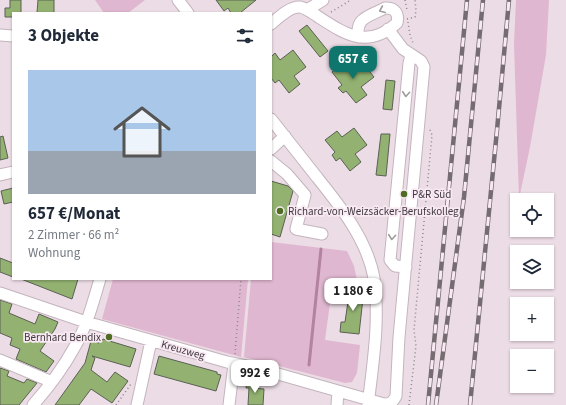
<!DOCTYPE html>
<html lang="de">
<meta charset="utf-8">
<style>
:root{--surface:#fff;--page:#f2f2f3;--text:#1f2937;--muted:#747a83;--accent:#0f766e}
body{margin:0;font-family:"Source Sans 3",sans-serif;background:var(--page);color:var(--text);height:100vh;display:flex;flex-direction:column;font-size:15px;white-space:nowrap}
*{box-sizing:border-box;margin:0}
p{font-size:13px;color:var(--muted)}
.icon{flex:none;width:22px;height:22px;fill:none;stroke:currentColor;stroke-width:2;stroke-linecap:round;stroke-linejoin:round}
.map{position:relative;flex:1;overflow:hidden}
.side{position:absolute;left:12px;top:12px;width:260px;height:268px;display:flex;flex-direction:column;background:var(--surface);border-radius:0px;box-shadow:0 1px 3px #0004}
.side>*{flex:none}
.tools{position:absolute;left:510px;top:193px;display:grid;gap:8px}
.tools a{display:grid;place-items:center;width:44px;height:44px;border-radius:0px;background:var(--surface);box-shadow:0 1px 3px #0004;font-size:20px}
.price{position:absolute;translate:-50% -34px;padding:0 9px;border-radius:8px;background:#fff;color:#222;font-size:13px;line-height:26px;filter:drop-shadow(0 1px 2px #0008)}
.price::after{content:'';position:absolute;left:50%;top:24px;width:12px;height:9px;margin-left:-6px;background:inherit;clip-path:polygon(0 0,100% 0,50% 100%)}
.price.selected{background:var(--accent);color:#fff}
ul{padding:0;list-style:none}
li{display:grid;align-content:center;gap:8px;height:212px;padding:0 16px}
li span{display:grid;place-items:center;height:124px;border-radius:0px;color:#555}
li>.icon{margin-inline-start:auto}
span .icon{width:72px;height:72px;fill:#fffc;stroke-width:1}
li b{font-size:17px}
h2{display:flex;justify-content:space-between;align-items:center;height:48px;padding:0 16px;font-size:17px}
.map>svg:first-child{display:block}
.green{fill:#e0b7d0}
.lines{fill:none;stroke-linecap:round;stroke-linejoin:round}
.stream{stroke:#b282a1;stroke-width:3}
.building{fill:#93b271;stroke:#5a6054}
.minor-casing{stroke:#c3b4bd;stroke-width:13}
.path{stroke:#8f858b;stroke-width:1.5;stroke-dasharray:1 3;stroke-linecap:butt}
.minor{stroke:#fff;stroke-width:11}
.rail-casing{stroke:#756c72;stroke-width:4.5}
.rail{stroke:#f9e9f3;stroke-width:3;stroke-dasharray:9;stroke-linecap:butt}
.oneway{stroke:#a09c9e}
.poi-dot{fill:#4d6d23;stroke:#f9e9f3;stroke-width:1.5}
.labels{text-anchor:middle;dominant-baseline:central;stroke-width:3.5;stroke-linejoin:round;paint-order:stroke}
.poi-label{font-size:11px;fill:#403a3e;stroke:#f9e9f3;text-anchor:start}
.street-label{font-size:11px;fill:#403a3e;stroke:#f9e9f3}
</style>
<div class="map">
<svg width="566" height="405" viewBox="0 0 566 405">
<rect width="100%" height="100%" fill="#ecdce5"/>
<!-- green -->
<path class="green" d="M95,0h50l-17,13h-24z
M516,0h33l-3,55 -16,92 -11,52 -5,-155z
M271,242l76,9 7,15 4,19 -25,-4 -8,59 35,5 -3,28 -5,9 -7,1 -101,-26 7,-78h20z
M113,279h135l-7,78 -139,-38z"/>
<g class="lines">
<!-- stream -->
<path class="stream" d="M309,365l12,-116"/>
</g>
<!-- building -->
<path class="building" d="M10,0h11v13h-8v4h-8v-9h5z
M38,0h16v13h-17z
M216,0h40l-16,13h-9l-3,-5 -4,3z
M307,25l21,26 -8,6 -21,-26z
M293,50l13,17 -12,9 6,8 -11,9 -10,-13 -4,3 -4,-5v-21l4,-4 5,7z
M360,60l14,17 -13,10 6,8 -11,8 -10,-12 -3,2 -5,-5 4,-3 -10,-13 11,-9 5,7z
M386,80l9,1 -3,29 -9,-1z
M354,128l13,17 -12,9 6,8 -11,9 -10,-13 -4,3 -4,-6 3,-3 -10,-12 12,-9 5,6z
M381,134h9l-4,42 -10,-1z
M3,136l5,22 -8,2v-23z
M271,181l17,5 5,5 -13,46 -9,-3z
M13,188v14l-9,2 -3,-13z
M0,258l13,5v14l-13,-5z
M21,279h57l-6,20z
M350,288l14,1 -5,45 -19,-2 1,-10h4z
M0,300l12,4 -3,9 26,11 4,-10 19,8 -3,7 -15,22 14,10 -8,11 -30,-13 4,-10 -10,-4 2,-7 -12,-5z
M103,339l33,10 -6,18 -38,-11 3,2 -4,12 16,12 8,-10 13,9 -16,22 -21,-14 -12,16h-24l30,-42 6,-22 8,2 1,-3 2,1z
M159,356l58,16v2l4,1 -5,16 -62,-17z
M0,368l9,3 -2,5 17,7 3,-4 10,4 -18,22h-19z
M247,380l8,1 -1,7h-2l12,1 -1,16h-15l1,-17h-3z"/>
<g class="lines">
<defs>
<path id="minor" d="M178,0l10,13
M307,10l16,-10
M271,24c7,-6 19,-18 29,-17 6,1 11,5 17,9 28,18 50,34 80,7 2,-9 -2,-16 -12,-15 -15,8 -31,10 -26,29
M0,35l13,1
M271,119c15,19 30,38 45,57 24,30 51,63 58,102 6,42 -1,85 -6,127
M271,149l14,-13
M271,161l16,13 18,21 -9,34 26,5
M0,175l13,-3
M406,267l-11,-1 -5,-6 19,-197 2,-8
M0,293l86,29 141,40 30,6 127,36c7,0 9,-2 12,-8l3,-59 25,-270 -3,-6 -18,-12 -15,-20
M0,360l45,19 6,3
M33,405c15,-17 30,-37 41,-57 13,-21 19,-46 26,-69
M137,405l14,-64
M229,405l5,-41
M337,405l1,-14"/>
</defs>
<!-- minor casing -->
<use href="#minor" class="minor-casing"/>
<!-- path -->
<path class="path" d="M405,0l2,10
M331,12l20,-12
M407,19l8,-2 1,-7 -1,-10
M408,22l2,13 3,8
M12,136h1
M235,354l6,-75
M116,405l15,-21
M409,405l7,-59 -2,-16 18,-195 -3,-8"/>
<!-- minor -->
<use href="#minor" class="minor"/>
<defs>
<path id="rail" d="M428,405l39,-405
M436,405l28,-208 19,-197
M470,405l27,-275 12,-130"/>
</defs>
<!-- rail casing -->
<use href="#rail" class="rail-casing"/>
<!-- rail -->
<use href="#rail" class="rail"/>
</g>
<!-- one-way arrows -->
<defs><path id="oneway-chevron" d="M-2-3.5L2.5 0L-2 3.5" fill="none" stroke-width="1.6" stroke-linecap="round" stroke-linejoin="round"/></defs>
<g class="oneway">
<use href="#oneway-chevron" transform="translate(382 10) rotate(157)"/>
<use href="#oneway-chevron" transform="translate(406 94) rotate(95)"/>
<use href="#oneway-chevron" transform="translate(392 237) rotate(95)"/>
</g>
<!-- markers -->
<g class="poi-dot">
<circle cx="404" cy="194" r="4"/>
<circle cx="280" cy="211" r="4"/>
<circle cx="109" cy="337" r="4"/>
</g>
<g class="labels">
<!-- poi labels -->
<g class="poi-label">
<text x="412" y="194">P&amp;R Süd</text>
<text x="288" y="211">Richard-von-Weizsäcker-Berufskolleg</text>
<text x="101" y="337" text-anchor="end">Bernhard Bendix</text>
</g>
<!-- street labels -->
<g class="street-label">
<text transform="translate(183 350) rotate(16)">Kreuzweg</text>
</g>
</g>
</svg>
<div class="tools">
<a><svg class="icon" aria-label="locate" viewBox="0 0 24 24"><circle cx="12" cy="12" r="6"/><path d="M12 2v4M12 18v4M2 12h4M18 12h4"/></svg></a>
<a><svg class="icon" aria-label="layers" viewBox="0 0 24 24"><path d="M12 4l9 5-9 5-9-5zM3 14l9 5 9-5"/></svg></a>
<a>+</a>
<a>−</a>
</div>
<b class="price selected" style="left:353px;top:80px">657 €</b>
<b class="price" style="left:353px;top:312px">1 180 €</b>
<b class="price" style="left:255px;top:394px">992 €</b>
<section class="side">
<h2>3 Objekte<svg class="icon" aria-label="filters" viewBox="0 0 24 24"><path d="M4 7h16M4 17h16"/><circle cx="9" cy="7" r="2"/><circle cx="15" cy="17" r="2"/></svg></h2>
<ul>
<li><span style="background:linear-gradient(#a9c7e8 65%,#9aa5b1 0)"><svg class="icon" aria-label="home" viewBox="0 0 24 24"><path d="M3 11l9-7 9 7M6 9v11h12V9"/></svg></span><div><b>657 €/Monat</b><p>2 Zimmer · 66 m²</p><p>Wohnung</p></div></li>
</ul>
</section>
</div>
